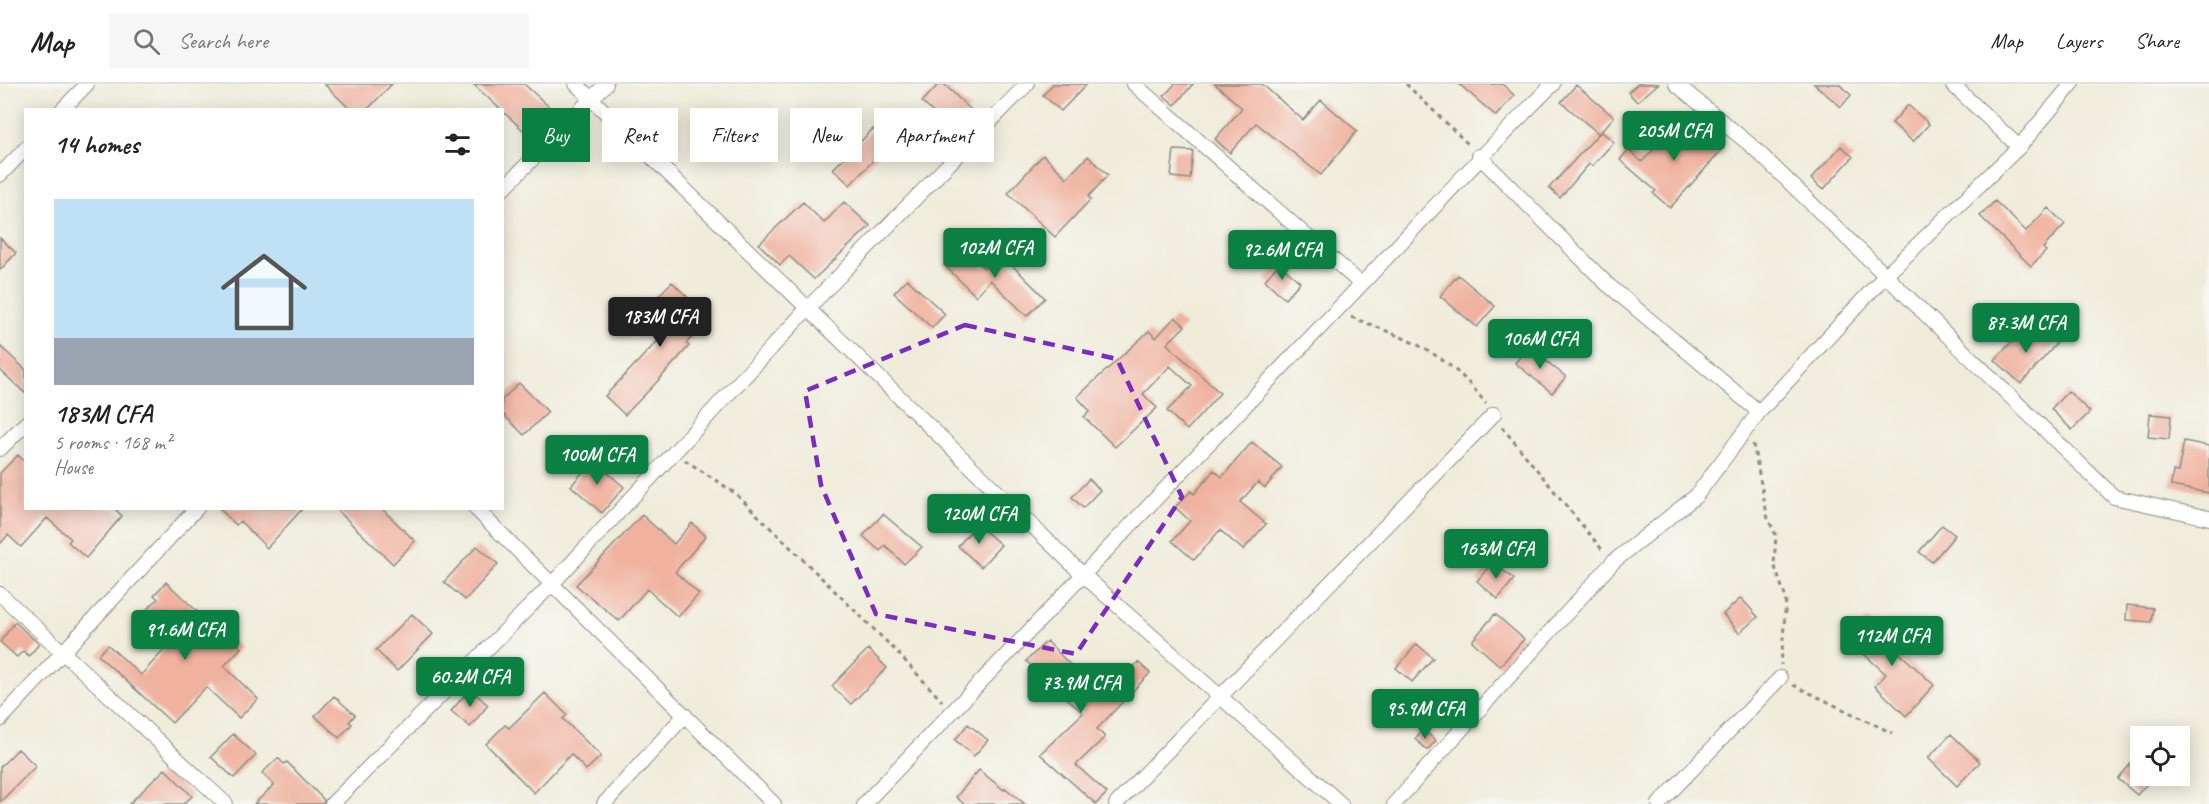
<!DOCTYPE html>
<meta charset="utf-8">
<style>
:root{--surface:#fff;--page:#f6f6f6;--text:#222;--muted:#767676;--line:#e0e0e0;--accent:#0b8043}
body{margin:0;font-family:Caveat,sans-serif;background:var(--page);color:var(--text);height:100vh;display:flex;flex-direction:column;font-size:22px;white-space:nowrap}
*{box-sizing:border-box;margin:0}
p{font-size:20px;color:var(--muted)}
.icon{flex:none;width:33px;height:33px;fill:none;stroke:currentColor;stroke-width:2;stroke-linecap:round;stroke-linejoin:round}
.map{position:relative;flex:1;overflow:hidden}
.sheet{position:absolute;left:24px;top:24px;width:480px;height:402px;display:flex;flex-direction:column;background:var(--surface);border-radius:0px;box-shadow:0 3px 15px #0003}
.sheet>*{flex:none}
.guide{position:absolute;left:522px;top:24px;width:570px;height:54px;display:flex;gap:12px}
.controls{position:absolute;left:2130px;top:642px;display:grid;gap:12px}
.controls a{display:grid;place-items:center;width:60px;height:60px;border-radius:0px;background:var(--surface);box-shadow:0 3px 15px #0003;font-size:30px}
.price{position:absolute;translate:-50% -51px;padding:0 14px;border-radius:6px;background:var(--accent);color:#fff;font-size:20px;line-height:39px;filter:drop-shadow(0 2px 3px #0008)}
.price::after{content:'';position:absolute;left:50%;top:36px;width:18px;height:14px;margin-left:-9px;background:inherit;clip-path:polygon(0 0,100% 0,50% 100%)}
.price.current{background:#222;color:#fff}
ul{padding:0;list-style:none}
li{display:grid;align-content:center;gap:12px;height:318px;padding:0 30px}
li span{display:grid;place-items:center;height:186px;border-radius:0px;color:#555}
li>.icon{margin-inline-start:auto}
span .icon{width:108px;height:108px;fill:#fffc;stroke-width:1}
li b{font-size:26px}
h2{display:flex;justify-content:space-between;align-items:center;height:72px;padding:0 30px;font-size:26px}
.chip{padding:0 21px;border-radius:0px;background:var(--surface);box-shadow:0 3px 15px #0003;font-size:21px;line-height:54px}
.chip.current{background:var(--accent);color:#fff}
header{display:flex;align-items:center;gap:36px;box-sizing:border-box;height:84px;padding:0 30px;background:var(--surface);border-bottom:2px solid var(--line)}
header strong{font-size:28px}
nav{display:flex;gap:33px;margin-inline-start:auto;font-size:21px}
.search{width:420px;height:54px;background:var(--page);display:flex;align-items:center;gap:15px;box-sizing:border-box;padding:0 21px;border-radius:0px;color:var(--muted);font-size:22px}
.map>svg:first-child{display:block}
.building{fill:#f0b19e}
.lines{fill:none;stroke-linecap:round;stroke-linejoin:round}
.street-casing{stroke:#8d8c82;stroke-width:16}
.path{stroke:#8d8c82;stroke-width:3;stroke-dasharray:4.5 4.5;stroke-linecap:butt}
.street{stroke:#fff;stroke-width:14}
.marked{fill:none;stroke:#7b2cbf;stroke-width:4.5;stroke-dasharray:12 8;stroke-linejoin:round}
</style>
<header>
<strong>Map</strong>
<div class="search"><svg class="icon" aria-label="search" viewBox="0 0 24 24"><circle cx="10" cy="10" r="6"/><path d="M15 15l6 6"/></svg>Search here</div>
<nav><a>Map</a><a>Layers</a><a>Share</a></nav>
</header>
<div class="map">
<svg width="2209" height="720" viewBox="0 0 2209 720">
<rect width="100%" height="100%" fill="#f6f6f2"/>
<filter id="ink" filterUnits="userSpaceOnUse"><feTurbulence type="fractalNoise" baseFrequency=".0167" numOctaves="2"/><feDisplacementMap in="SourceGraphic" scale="12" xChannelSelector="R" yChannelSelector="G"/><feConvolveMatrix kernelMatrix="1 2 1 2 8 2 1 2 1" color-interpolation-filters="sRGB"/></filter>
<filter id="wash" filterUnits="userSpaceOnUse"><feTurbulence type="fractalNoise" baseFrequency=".008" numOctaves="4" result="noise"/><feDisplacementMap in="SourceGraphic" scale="24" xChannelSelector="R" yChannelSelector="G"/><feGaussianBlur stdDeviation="1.35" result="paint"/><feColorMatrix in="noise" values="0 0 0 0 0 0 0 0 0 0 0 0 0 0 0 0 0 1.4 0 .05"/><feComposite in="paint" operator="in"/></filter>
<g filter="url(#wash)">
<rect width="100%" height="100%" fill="#efecda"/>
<g id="blocks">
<!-- building -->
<path class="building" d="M324,0h68l-25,26h-16z
M473,0h51l34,31 -24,25z
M939,0h5l26,25 -19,20 -29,-27z
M1053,0h34l-26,27 -18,-16z
M1175,0h18l-18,21 -11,-9z
M1215,0h47l41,36 18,-20 36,31 -36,44 -65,-52 -26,30 -15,-14 27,-31z
M1459,0h43l12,11 -18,21z
M1638,0h20l-21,18 -9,-10z
M1814,0h25l12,11 -10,12z
M1576,1l38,32 -15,17 -38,-32z
M1908,21l21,19 -16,18 -21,-19z
M1676,40h15l30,27 -51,57 -17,-15 3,-2 -36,-31 8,-10 14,12z
M873,45l16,15 -39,41 -17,-16z
M1601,47l13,11 -22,24 -3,-2 -29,34 -11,-10z
M1841,62l12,11 -30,33 -12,-11z
M1174,66l19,1 -3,28 -19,-2z
M1043,71l24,23 21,-22 20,19 -20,22 3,2 -36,38 -47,-44z
M1995,117l31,30 22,-23 17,16 -22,24 3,3 -15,15 -51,-50z
M803,118l21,21 20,-21 26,24 -56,53 -25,-23 -9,9 -21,-21z
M0,154l16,15 -16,17z
M961,163l23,21 15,-16 46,46 -18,18 -37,-36 -14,16 -32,-31z
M1279,180l21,18 -15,17 -20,-19z
M1458,191l37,31 -18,21 -37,-31z
M907,195l38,35 -13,14 -38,-35z
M672,198l38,37 -24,24 3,3 -34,38 -30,31 -20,-19 68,-71 -22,-22z
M1175,233l10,9 -18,18 53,49 -33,37 -20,-19 25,-25 -22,-20 -27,28 14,14 -42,39 -31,-30 6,-6 -13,-14 72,-66 7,7z
M2035,241l21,19 -35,40 -26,-24 21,-23 5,4z
M0,262l26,24v24l-26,-24z
M1529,263l37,30 -14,16 -37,-30z
M519,299l29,29 -24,23 -22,-22v-13z
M2068,307l22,21 -18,18 -21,-21z
M2150,330l21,2 -2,23 -21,-2z
M2184,357l25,5v47l-38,-7 2,-15 5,1z
M1252,358l30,25 -17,21 -7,-6 -18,20 26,22 -23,26 -23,-20 -26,30 -22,-19 18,-20 -15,-14 16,-16 3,3 20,-24 8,7z
M18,371l8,8v45h88l8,8 -36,42 -18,-16 3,-3 -24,-21 -26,29 -13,-12 -8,9v-71z
M593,376l31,27 -22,26 -31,-27z
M1089,395l11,11 -17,18 -11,-11z
M219,424h84l-36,40 -27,-27 -4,4z
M335,424h46l34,33 -22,23z
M883,430l39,33 -18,17 -19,-19 -5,6 -17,-15z
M642,431l32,29 18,-21 14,13 -31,36 24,22 -21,23 -31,-28 -28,32 -43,-36z
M977,440l24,21 -20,22 -23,-21z
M1942,441l13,10 -23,27 -13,-10z
M477,462l21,18 -33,36 -21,-18z
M1493,478l21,17 -16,20 -21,-18z
M166,498l54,51 3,-3 18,18 -17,18 34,33 -19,19 -33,-31 -34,36 -74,-68 10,-10 33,30 23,-25 -1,-2 5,-5 -12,-13 6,-6 -15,-15 11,-10 -4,-4z
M1741,514l17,19 -19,16 -16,-19z
M2127,521l26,3 -2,14 -25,-2z
M412,530l21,20 -36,37 -21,-21z
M1495,530l29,25 -24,27 -28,-25z
M1867,536l8,7 3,-4 21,19 -5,6 40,37 -28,31 -31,-30 11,-12 -38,-34z
M15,538l24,22 -10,12 -6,-5 -6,6 -17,-15z
M1047,557l33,34 3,-3 24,24 31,-34 12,11 -53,56 8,8 -29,28 31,28 -11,11 -56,-50 43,-41 -57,-52z
M1417,560l16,14 -21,24 -16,-14z
M868,565l19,19 -36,36 -19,-18z
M470,605l18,16 -18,22 -19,-16z
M545,609l22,22 -4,4 38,37 -15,14 -15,-16 -37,39 -48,-49 19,-19 4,3z
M334,612l21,19 -6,7 3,2 -13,14 -24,-22z
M968,640l20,16 -14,16 -19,-16z
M1423,645l13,12 -9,9 -12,-11z
M233,650l23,21 -22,23 -23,-21z
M1951,650l29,28 -23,24 -29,-28z
M18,665l18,17 -36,36v-35z
M2140,669v23h14l-17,19 -19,-16z
M278,674l6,6 3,-2 37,38 -1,4h-69l20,-19 -12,-12z
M165,685l27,27 -8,8h-55z
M979,686l25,20 1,-2 20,16h-61l-8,-7z"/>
</g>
</g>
<g filter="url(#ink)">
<use href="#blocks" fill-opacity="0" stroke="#8d8c82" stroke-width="1.5"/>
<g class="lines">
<defs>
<path id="street" d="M576,0l505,489 260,231
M1134,0l227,200
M1676,0l77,63 361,350 95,21
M1952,0l67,63
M62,26l25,-26
M1479,72l128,128 152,128
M0,91l26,-27
M502,106l104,-106
M0,365l26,-26
M475,424l299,296
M0,510l226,210
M0,636l197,-212
M332,720l221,-221 255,-275 219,-224
M604,720l81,-89
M864,720c156,-165 314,-328 471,-492 73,-76 143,-154 218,-228
M1116,720l378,-390
M1394,720l219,-242 83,-66 63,-84 126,-136 134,-129 53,-63
M1659,720l121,-126"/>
</defs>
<!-- street casing -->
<use href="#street" class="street-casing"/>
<!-- path -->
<path class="path" d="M1406,0l63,61
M1351,233c57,22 98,36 135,87
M1502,343l102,125
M1753,360l15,75 8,16 -2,29 12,35 -5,66
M685,376l50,33 160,157 47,51
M1793,601l99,48"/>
<!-- street -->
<use href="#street" class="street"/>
</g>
</g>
<!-- marked area -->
<path class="marked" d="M965,241l152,34 65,138 -106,157 -200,-40 -55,-129 -16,-94z"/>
</svg>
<div class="controls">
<a><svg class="icon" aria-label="locate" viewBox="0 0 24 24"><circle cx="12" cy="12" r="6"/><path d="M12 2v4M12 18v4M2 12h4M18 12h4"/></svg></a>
</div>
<b class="price" style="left:1674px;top:78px">205M CFA</b>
<b class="price" style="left:995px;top:195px">102M CFA</b>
<b class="price" style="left:1282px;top:197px">92.6M CFA</b>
<b class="price current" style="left:660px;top:264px">183M CFA</b>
<b class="price" style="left:2026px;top:270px">87.3M CFA</b>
<b class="price" style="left:1540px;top:286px">106M CFA</b>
<b class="price" style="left:597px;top:402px">100M CFA</b>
<b class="price" style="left:979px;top:461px">120M CFA</b>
<b class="price" style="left:1496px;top:496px">163M CFA</b>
<b class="price" style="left:185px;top:577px">91.6M CFA</b>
<b class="price" style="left:1892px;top:583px">112M CFA</b>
<b class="price" style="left:470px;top:624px">60.2M CFA</b>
<b class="price" style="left:1081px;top:630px">73.9M CFA</b>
<b class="price" style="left:1425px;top:656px">95.9M CFA</b>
<div class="guide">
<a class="chip current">Buy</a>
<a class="chip">Rent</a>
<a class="chip">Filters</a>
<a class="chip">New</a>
<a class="chip">Apartment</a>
</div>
<section class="sheet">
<h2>14 homes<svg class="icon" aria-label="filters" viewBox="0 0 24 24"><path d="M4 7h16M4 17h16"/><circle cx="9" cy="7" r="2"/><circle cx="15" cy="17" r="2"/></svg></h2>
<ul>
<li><span style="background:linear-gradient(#bfe0f5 75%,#9aa5b1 0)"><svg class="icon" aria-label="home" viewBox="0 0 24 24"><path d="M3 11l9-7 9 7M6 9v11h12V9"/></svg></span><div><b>183M CFA</b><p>5 rooms · 168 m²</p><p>House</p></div></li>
</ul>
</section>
</div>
